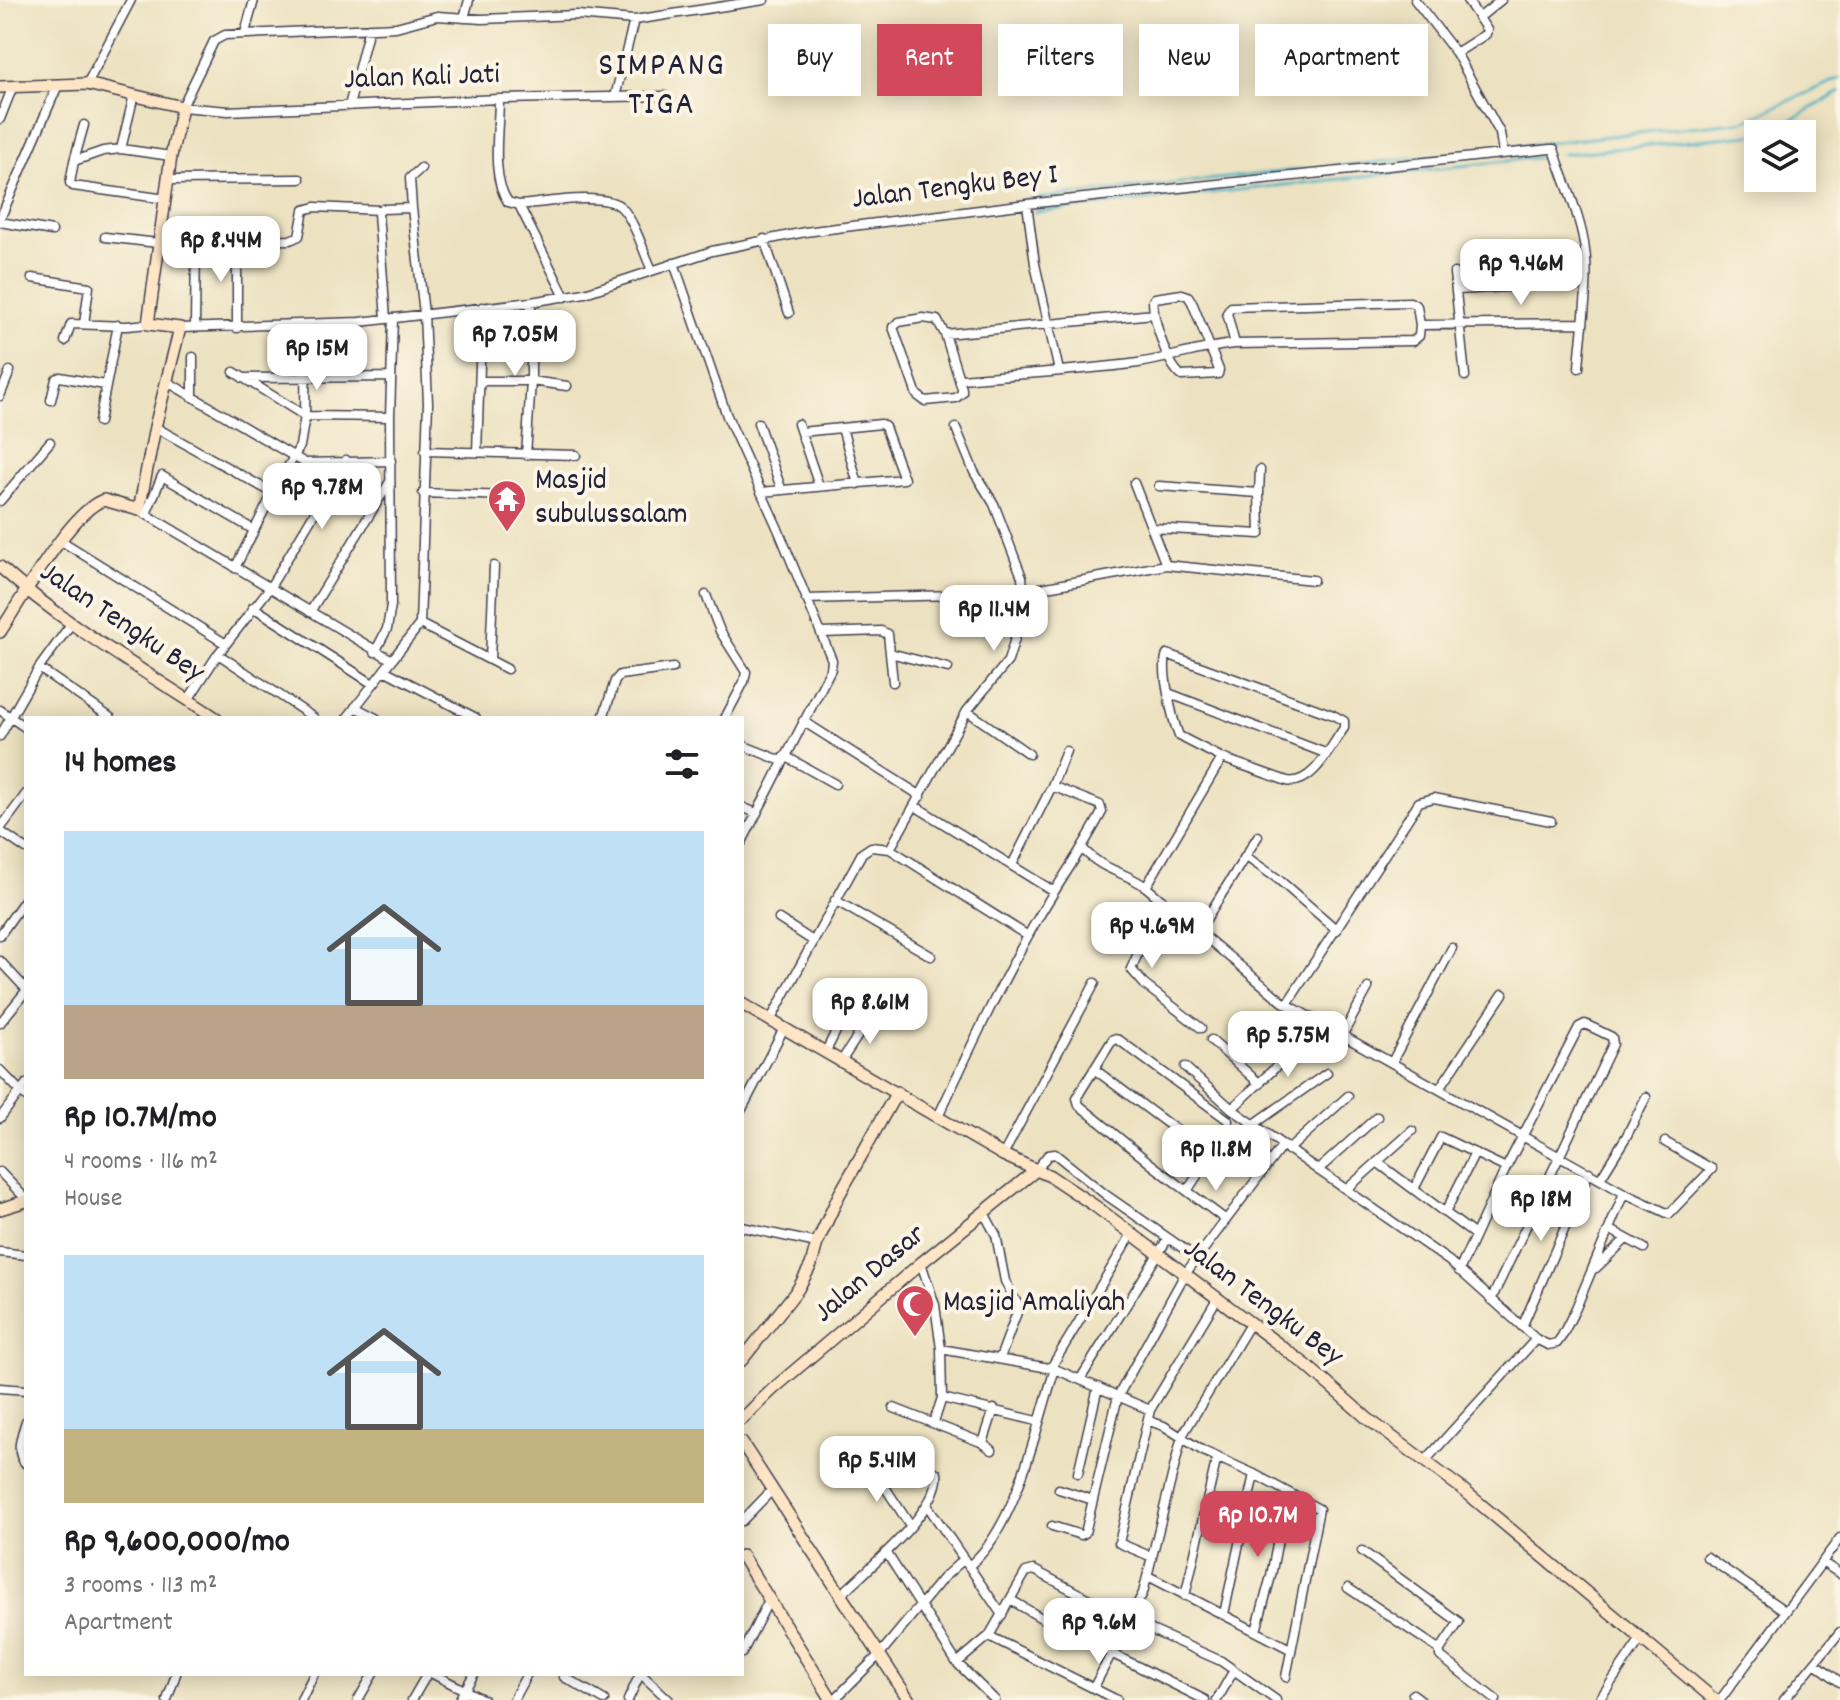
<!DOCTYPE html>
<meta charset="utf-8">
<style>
:root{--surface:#fff;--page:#f6f6f6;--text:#202124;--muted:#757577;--accent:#d1495b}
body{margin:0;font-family:Dekko,sans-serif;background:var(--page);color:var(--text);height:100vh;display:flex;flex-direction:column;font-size:30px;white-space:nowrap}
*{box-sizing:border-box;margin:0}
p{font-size:26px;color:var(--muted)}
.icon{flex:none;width:44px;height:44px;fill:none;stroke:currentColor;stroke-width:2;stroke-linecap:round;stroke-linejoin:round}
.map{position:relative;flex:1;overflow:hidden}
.drawer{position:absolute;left:24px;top:716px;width:720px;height:960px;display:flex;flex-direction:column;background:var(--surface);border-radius:0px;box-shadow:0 4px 20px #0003}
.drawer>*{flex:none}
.guide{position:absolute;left:768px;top:24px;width:760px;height:72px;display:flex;gap:16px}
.controls{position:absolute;left:1744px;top:120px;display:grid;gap:16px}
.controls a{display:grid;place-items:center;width:72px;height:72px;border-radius:0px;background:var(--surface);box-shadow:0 4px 20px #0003;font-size:40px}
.price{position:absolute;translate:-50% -68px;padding:0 18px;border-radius:16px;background:#fff;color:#222;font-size:26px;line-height:52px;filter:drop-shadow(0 2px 4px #0008)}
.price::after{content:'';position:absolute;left:50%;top:48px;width:24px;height:18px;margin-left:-12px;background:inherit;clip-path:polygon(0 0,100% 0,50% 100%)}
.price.selected{background:var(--accent);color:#fff}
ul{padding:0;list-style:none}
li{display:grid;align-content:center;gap:16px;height:424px;padding:0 40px}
li span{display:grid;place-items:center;height:248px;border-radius:0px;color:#555}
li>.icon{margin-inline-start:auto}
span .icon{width:144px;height:144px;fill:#fffc;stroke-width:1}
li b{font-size:34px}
h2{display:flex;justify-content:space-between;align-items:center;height:96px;padding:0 40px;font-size:34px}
.chip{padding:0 28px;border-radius:0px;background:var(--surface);box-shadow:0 4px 20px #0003;font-size:28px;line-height:72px}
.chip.selected{background:var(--accent);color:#fff}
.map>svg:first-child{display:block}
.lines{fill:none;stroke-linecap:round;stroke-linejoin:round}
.stream{stroke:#43afc2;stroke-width:3}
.street-casing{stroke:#403f4f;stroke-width:11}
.secondary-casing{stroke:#403f4f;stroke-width:14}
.street{stroke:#fff;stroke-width:8}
.secondary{stroke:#fde5c5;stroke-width:11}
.labels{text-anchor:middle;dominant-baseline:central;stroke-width:8;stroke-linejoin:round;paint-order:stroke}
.street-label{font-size:30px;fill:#22223b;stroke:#fcf5e5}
.poi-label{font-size:30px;fill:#22223b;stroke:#fcf5e5;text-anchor:start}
.quarter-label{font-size:34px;letter-spacing:2px;fill:#22223b;stroke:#fcf5e5}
</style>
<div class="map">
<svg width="1840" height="1700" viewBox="0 0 1840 1700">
<rect width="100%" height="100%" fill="#fcf5e5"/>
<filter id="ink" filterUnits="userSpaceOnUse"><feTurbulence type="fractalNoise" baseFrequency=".0125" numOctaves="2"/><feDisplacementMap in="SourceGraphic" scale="16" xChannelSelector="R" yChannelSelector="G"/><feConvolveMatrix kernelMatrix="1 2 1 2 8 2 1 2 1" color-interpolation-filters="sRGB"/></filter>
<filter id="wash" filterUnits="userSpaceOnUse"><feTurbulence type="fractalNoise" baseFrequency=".006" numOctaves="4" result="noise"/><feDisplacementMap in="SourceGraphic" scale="32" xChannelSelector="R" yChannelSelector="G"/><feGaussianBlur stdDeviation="1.8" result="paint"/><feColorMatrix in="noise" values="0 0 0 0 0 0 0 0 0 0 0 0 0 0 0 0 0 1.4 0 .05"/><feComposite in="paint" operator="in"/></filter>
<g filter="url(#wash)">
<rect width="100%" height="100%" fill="#ece1c0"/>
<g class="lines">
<!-- stream -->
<path class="stream" d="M1511,147l233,-26 96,-43
M1563,154l205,-21 72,-41
M1333,167l164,-18
M1025,200l292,-32
M1035,212l508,-55"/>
</g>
</g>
<g filter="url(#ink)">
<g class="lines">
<defs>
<path id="street" d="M1415,0l41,53
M1467,0l20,30 -1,4 -30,19 44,80 3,20
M1480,17l21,-17
M464,18l5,-18
M245,33l9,-33
M87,84l44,-84
M134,95l-13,54 -18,2 -29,10 -4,22 3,3 93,13
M665,96l-166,3 -271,12 -46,-4 32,-66 11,-6 171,-8 41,-11 45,3 95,-4 57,5 130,-20
M615,97l19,-77
M499,99c0,31 -9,77 9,103l11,3 46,92
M349,106l20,-78
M0,119l13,-33
M121,149l50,7
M74,161l10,-36
M169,180l131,-1
M1027,204l8,60 24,107
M519,205c24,-2 87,-14 103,3 14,16 21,43 30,62
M412,208l-2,-30 11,-10
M0,219l58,-134
M0,222l52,9
M105,237l53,6 132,-3 9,-4 5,-26 11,-3 64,3
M764,239l25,74
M237,240v88
M674,263l53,153 51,113 54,131 -1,9 -89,173
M1454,273l11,103
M32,278l57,9 -5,37
M1458,290l127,-8
M1182,294l6,2 4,6 27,68 -1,4 -36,2c-15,-11 -29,-56 -29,-75l2,-3z
M923,318l14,2 8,14 17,55v4l-6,5 -31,3 -8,-6 -24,-68 6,-5z
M386,319l-8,-106 4,-4 30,-1 12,106 4,89 -8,221
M195,327l1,-87
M180,328l180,-6 171,-20 54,-9 127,-42 93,-19 222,-28 523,-55h4c10,33 27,67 31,101 5,33 -4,83 -6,118
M945,334l209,-20
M65,341l6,-17 56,2 21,-2
M1235,344l-8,-31 4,-6 179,-5 7,4 3,19 161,-2
M193,357v40
M234,372l71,44 85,1
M243,378l148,-1
M960,379c59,-5 119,-8 178,-16 33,-5 64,-16 97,-19l178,-3 6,-5 1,-11
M166,381l139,82 27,19
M480,381h51l36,5
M0,396l10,-25
M51,400l5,-21 4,-2 45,8
M99,422l19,-97
M758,423l23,65
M798,424l21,62
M155,427l118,66
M842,428l16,56
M425,451l151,4
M477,452l5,-145
M526,455l5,-74v-79
M305,463l86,-2
M761,492l143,-13 -19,-52 -4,-3 -80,8
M423,493l84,3
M1259,493l1,-23
M0,501l50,-59
M139,510l253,150 -45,58
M146,514l16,-38 92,54
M1152,528l108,6 -1,-41 -100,-7
M60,540l166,104
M1166,565l147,15
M235,568l38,-75 27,-47 5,-30 1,-91
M706,595l14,36 26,41 -2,10 -19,36
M806,599l187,-5 32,-3 141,-26 -32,-82
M253,607l120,77
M310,612l79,-129
M822,633l59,-2 7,3 5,48
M375,652l12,-23 4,-24 -1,-188 3,-99
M890,653l58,15
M218,654l96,64
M1167,654l166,61 11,6v7c-14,19 -31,58 -57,53l-65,-23 -43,-22c-6,-15 -19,-68 -12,-82z
M490,659l4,-93
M392,660l28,-36 87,45
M39,668l72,50
M384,670l92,48
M1168,693l157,60
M188,700l30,-46 51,-65 77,-129
M355,707l21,11
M0,710l26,18
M967,711l62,43
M603,718l12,-37 5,-6 53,-7
M803,721l118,75
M0,736l39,-68 32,-44
M742,745l40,16
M785,756l50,28
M915,806l138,85
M742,807l14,6
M0,829l26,-35
M0,831l26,18
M890,849l138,87
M1083,849c20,22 41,22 63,38l137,115 341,191 45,21 43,-45 -47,-27
M1245,856l33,23 59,51
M1012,865l40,-79 14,-35
M1146,887l76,-129
M835,900l96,56
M1162,900l-31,69 15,17 55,42
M779,919l34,22
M1198,932l60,-96
M0,935l26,-37
M0,961l26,28
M1287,1004l132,-202 15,-4 117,23
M771,1019l91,-166 9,-6 19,2 77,-138 41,-50 17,-55 -3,-29 -28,-73 -20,-32 -18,-44
M0,1023l26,-32
M1342,1036l26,-48
M1211,1040l49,44
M826,1051l32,-63
M842,1060l30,-46
M1392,1062l60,-114
M1185,1067l47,42 86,61 59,-53
M1094,1069l117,87
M0,1070l26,27
M1440,1088l63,-94
M742,1109l42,-81
M1232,1109l89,-85
M938,1117c29,-62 58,-124 91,-183 23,-42 51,-80 73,-122l-2,-7 -48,-19
M0,1118l26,-34
M1253,1125l74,-52
M1288,1150l60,-54
M1003,1155l92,-172
M1377,1162l98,73
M1318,1170l131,91 87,78 12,6 9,-2 5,-7 14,-28 48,-115
M1035,1171l13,-16 7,-1 51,41 91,63
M0,1172l26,27
M1600,1179l26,-42 20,-40
M1347,1189l65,-58
M1414,1189l27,-52 65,31
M1187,1191l41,-62v-9l-109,-80 -6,-1 -33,53 -3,6 2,7 72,59 75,56
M984,1213l12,22 9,46 14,26 -19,51
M1445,1213l30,-60
M742,1227l75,16
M1609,1229l35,19
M0,1252l26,3
M921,1263l14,42 6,44 114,20 95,41
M1596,1268l30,-29
M1459,1271l47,-103 73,-141 6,-3 27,13 1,7 -122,256
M1522,1327l67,-155
M1081,1378l87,-140
M0,1388l26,2
M942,1398l95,23
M894,1408l89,35 9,7
M26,1421c-4,14 -12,31 0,43
M1149,1421l15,5 39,25 51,23 65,35 -33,168
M934,1422l8,-24 -1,-49
M983,1443l11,-34
M1425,1461l111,-122
M871,1466l39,59
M1078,1473l20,-86
M1059,1489l34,11
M927,1505l75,110
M742,1521l30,-31
M1052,1526l29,9 4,-2 33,-137 67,-122 97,-128
M1362,1551l97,71 -19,28v6l56,44
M886,1552l71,111 38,37
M1152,1557l-33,-14 31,-133 67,-111
M1707,1557l78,54
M1822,1562l18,12
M970,1565c47,-39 66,-138 85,-196l-3,-3 80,-132
M1148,1576l142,73
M1348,1588l92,62
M842,1594c25,-24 100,-86 95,-121l-35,-19
M1185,1596l32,-139
M1011,1600l32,19 162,81
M1224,1614l30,-140
M1256,1631l15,-55 16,-84
M989,1636l128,64
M742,1653l27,-53
M957,1663l32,-27 37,-64 8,-2 95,50 92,41 55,39
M1815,1663l25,19
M433,1674l51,26
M641,1674l28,26
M564,1677l40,23
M1094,1687l49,-94 39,-157 68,-112
M1413,1694l8,6
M167,1700l9,-26
M301,1700l13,-26
M358,1700l15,-26
M412,1700l15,-26
M459,1700l15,-26
M513,1700l14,-26
M628,1700l12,-26
M834,1700l45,-45 64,-77 21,-19
M1217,1700l17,-30
M1599,1700l43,-63
M1720,1700l120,-162
M1784,1700l56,-68"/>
<path id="secondary" d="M0,87l87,-3 95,23 -11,49 -23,168 32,4 -25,99 -16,83 -35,-10c-32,9 -84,102 -104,132
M0,567c66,59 143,103 216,151
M742,1004l261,151 47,21 45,30 211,159 62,54 93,69 254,212
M0,1209l26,-8
M742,1360l56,-71 13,-24 6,-22 22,-48 58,-103
M742,1419l31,-30 148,-126 114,-92
M742,1443l167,257
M742,1556l90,144"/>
</defs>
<!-- street casing -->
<use href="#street" class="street-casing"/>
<!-- secondary casing -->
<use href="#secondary" class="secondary-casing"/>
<!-- street -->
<use href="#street" class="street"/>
<!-- secondary -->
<use href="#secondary" class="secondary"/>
</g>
</g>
<!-- icons -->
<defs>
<symbol id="temple-pin" viewBox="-11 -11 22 30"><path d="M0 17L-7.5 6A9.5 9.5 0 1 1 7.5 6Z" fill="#d1495b" stroke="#fcf5e5"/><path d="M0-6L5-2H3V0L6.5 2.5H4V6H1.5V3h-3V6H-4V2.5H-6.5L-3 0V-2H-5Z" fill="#fff"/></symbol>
<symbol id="mosque-pin" viewBox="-11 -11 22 30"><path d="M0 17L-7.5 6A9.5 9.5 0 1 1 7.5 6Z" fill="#d1495b" stroke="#fcf5e5"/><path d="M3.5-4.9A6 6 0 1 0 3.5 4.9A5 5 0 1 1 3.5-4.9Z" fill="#fff"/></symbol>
</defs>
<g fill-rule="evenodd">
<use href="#temple-pin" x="485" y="477" width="44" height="60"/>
<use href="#mosque-pin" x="893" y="1282" width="44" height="60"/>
</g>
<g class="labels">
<!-- street labels -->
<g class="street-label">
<text transform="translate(422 79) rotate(-2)">Jalan Kali Jati</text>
<text transform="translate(955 189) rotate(-7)">Jalan Tengku Bey I</text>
<text transform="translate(121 624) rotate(34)">Jalan Tengku Bey</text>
<text transform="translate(871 1275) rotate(-40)">Jalan Dasar</text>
<text transform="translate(1262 1304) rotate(37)">Jalan Tengku Bey</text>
</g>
<!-- poi labels -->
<g class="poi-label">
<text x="535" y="482">Masjid<tspan x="535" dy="34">subulussalam</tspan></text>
<text x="943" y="1304">Masjid Amaliyah</text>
</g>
<!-- quarter labels -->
<g class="quarter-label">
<text x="662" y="67">SIMPANG<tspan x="662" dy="39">TIGA</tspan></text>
</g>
</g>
</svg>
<div class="controls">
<a><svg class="icon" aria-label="layers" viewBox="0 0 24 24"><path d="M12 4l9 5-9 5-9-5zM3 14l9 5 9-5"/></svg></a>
</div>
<b class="price" style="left:221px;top:284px">Rp 8.44M</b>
<b class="price" style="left:1521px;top:307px">Rp 9.46M</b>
<b class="price" style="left:515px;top:378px">Rp 7.05M</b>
<b class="price" style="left:317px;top:392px">Rp 15M</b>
<b class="price" style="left:322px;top:531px">Rp 9.78M</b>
<b class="price" style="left:994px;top:653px">Rp 11.4M</b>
<b class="price" style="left:1152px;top:970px">Rp 4.69M</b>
<b class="price" style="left:870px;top:1046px">Rp 8.61M</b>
<b class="price" style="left:1288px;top:1079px">Rp 5.75M</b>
<b class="price" style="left:1216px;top:1193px">Rp 11.8M</b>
<b class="price" style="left:1541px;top:1243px">Rp 18M</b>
<b class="price" style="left:877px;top:1504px">Rp 5.41M</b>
<b class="price selected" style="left:1258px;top:1559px">Rp 10.7M</b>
<b class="price" style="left:1099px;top:1666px">Rp 9.6M</b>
<div class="guide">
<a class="chip">Buy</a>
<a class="chip selected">Rent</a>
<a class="chip">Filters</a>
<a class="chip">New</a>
<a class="chip">Apartment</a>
</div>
<section class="drawer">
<h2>14 homes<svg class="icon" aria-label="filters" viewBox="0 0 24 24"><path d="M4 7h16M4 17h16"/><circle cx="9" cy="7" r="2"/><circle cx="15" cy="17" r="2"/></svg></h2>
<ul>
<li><span style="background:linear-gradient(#bfe0f5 70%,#b9a48a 0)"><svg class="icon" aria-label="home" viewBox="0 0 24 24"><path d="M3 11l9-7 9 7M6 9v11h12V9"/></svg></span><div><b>Rp 10.7M/mo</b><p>4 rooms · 116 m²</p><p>House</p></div></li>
<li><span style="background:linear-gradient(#bfe0f5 70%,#c2b280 0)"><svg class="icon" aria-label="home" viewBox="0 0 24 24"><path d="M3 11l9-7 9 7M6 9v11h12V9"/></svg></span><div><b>Rp 9,600,000/mo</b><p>3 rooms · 113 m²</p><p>Apartment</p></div></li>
</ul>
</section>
</div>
